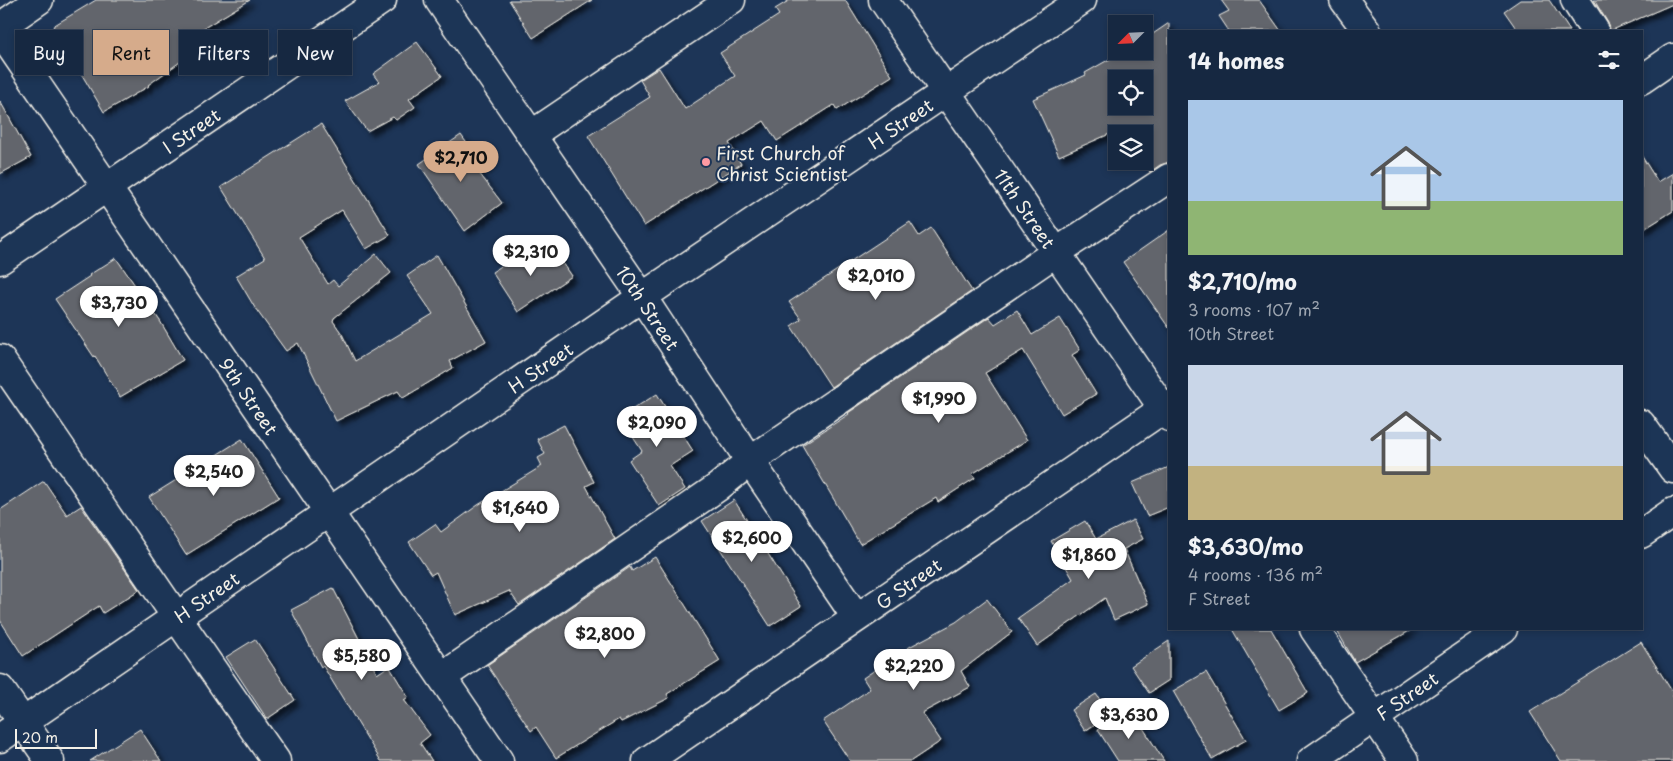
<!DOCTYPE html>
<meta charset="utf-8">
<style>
:root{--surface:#162841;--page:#1f3048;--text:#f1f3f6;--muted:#9ea6b1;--line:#35445a;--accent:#d6ab8b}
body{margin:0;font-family:"Playpen Sans",sans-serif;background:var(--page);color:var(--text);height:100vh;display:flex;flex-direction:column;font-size:19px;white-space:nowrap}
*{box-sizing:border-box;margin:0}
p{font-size:16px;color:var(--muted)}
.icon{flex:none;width:28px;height:28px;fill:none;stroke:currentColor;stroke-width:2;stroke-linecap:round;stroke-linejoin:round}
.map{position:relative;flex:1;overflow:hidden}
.drawer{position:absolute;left:1168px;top:30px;width:475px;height:600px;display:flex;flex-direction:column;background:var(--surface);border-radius:0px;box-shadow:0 2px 8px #0003,0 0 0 1px var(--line)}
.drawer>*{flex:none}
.hud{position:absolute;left:15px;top:30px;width:475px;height:45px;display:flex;gap:10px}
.needle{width:32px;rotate:246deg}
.controls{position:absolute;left:1108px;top:15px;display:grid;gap:10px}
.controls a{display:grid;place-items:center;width:45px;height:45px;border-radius:0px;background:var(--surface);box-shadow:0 2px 8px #0003,0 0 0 1px var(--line);font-size:25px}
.scale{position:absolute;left:15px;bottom:12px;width:82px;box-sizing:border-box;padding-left:5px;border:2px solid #f4f1e8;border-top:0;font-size:14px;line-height:18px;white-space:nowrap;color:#f4f1e8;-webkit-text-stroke:4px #1d3557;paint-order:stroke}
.price{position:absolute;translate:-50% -42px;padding:0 11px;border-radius:18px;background:#fff;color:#222;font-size:16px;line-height:32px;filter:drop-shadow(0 1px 2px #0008)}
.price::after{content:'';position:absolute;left:50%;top:30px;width:15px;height:11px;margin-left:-8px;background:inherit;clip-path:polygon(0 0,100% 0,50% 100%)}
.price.selected{background:var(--accent);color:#111}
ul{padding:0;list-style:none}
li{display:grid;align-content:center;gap:10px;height:265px;padding:0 20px}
li span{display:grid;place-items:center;height:155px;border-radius:0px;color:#555}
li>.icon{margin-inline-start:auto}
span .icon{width:90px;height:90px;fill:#fffc;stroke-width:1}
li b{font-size:21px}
h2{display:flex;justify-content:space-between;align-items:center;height:60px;padding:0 20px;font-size:21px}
.chip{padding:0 18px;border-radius:0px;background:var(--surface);box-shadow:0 2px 8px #0003,0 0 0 1px var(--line);font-size:18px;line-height:45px}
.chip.selected{background:var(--accent);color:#111}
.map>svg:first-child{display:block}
.building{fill:#62656c;stroke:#f4f1e8;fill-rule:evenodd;filter:url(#shadow)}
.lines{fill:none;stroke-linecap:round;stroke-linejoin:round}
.minor-casing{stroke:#f4f1e8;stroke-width:31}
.major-casing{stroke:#f4f1e8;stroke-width:31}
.minor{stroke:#1d3557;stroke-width:28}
.major{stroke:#1d3557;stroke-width:28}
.poi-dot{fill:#ff9aa2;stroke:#1d3557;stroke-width:2}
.labels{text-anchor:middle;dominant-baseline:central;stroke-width:4;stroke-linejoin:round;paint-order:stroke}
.street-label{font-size:18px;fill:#f4f1e8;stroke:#1d3557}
.poi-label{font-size:18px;fill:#f4f1e8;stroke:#1d3557;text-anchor:start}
</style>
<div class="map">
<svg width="1673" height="761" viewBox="0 0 1673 761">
<defs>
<filter id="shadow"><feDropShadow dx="4.5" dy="4.5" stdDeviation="2.5" flood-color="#0009"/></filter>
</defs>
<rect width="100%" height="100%" fill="#1d3557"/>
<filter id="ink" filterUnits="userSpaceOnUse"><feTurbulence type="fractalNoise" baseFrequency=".02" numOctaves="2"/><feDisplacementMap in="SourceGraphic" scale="10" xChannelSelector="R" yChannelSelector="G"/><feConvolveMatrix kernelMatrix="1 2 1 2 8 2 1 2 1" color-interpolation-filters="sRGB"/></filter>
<g filter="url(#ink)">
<!-- building -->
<path class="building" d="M96,0h154l-61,37 9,12 -50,36 1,1 -45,26 -51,-86z
M509,0h83l-59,38z
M790,0h55l47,76 -55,34 -3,-5 -57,36 -13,-20 -35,22 12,21 -97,62 -56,-90 62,-39 -10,-17 19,-12 26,41 50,-33 -15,-23 59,-38 -4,-6z
M1221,0h38l22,31h-52l-10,-15 10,-5z
M1520,0h29l21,31h-52l-14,-20z
M1594,0h79v4l-63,27 -2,-8z
M1169,23v139l-9,3 -10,7 -7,-11 1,-27h-20l-3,-5 -62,27 -26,-57 53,-24 -1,-2 39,-22h20v-11zM1116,79h28v27h-28z
M417,42l25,34 -33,23 6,8 -19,13 -3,-3 -26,14 -22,-30 34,-19 -6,-8z
M0,101l31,56 -31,17z
M321,124l69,111 -24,14 -24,-39 -43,27 29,47 5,-4 5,6 38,-32 15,19 -57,45 -1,3 9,13 13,27 78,-47 -26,-38 30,-21 49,86 -36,20 3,7 -50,30 -5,-7 -62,30 -38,-78 -12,8 -31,-43 -19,-32 29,-18 -44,-71z
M461,135l21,30 -6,4 26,34 -37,28 -46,-67z
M1641,155l17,27 15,-9v38l-32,20z
M910,222l9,14 12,-8 41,63 -141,96 -40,-61 10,-7 -12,-17z
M1169,230v98l-46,-66z
M552,247l20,29 -54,36 -26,-40 31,-20 7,10z
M116,258l44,63 23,39 -63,37 -25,-41 -1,1 -39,-58 35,-23 -1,-1z
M1017,310l15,25 28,-17 20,32 -8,5 24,39 -34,20 -39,-64 -38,23 42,67 -55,34 3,4 -37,24 -2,-4 -76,46 -58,-99 47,-31 -1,-1 141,-96 6,7z
M657,394l36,57 -23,15 15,23 -26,17 -30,-46 13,-9 -22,-34z
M564,425l30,57 -8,4 29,53 -96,66 -10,-14 -54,24 -19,-43 -5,3 -22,-33 26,-18 6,8 37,-27 64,-39 -4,-8 7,-4 -8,-15z
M242,439l37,58 -93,58 -37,-58z
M1169,467v40l-22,9 -15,-33z
M44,481l23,34 14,-9 58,84 -36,23 -4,-7 -76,50 -23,-36v-110z
M734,500l67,106 -31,20 -68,-105z
M1133,520l10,19 -19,10 24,55 -34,16 -9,-22 -68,48 -19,-28 55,-39 -22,-38 34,-20 11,18z
M655,557l65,104 -53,33 2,4 -48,24 -2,-3 -63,39 -20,-31 -5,4 -44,-66 143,-98 2,4z
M333,588l44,86 12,-8 19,31 -4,3 26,35 -10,8 12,18h-51l-58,-95 -2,1 -30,-57z
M987,599l25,33 -51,39 9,16 -48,26 19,28 -30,20h-61l-27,-40 47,-32 -7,-11 48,-32 45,-24z
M1232,629h39l37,64 -29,17z
M1336,629h77l-58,33z
M255,639l40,61 -28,19 -41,-62z
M1169,641v39l-20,13 -18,-27z
M1641,642l32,51v68h-112l-31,-49z
M1206,672l40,68 -34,19 -39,-68z
M1096,694l14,20 -25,17 -14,-21z
M1131,709l33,52h-46l-20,-31z
M140,729l21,32h-71z"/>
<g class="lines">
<defs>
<g id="minor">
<path id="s1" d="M439,0l203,297 108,164 106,156"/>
<path id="s2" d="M883,0l286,417"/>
<path d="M1344,0l23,31"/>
<path d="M1575,0l20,31"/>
<path d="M0,27l39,-27"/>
<path id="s3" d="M0,31l499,730"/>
<path d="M1641,80l32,-22"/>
<path d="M531,135l200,-135"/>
<path d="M0,359c92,134 183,269 276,402"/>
<path d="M1641,424l32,45"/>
<path d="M1641,534l32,-22"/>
<path d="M1314,629l90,132"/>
<path d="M442,677l276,-190 32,-26 305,-208 114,-75"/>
<path d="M0,689l50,72"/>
<path id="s4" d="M647,761l522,-356"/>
<path id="s5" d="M1311,761l192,-132"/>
</g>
<g id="major">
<path id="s6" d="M0,260l382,-260"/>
<path id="s7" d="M0,738l642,-441 440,-297"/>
</g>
</defs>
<!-- minor casing -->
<use href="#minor" class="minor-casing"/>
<!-- major casing -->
<use href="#major" class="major-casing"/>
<!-- minor -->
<use href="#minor" class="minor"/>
<!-- major -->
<use href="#major" class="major"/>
</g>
</g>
<!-- markers -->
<circle class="poi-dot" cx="706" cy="162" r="5"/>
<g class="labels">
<!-- street labels -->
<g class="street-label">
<text stroke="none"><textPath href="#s7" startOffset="1090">H Street</textPath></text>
<text stroke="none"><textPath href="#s6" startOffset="231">I Street</textPath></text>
<text stroke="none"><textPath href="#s2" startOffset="252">11th Street</textPath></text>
<text stroke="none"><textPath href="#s1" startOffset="372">10th Street</textPath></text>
<text stroke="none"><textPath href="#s7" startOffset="655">H Street</textPath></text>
<text stroke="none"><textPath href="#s3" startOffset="442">9th Street</textPath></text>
<text stroke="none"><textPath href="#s4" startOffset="316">G Street</textPath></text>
<text stroke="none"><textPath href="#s7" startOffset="250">H Street</textPath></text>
<text stroke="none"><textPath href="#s5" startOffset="116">F Street</textPath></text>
</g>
<!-- poi labels -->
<g class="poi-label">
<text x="716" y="152">First Church of<tspan x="716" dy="21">Christ Scientist</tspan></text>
</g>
</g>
</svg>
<div class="controls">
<a><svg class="needle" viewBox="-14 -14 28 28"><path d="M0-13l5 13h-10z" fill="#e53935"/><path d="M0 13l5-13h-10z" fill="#9ea6b1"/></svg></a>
<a><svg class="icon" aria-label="locate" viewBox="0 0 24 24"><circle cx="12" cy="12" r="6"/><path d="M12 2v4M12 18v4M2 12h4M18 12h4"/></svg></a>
<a><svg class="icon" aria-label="layers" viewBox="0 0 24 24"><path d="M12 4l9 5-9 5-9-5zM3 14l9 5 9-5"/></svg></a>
</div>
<div class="scale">20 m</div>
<b class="price selected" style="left:461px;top:183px">$2,710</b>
<b class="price" style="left:531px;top:277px">$2,310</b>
<b class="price" style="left:876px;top:301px">$2,010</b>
<b class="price" style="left:119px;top:328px">$3,730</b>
<b class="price" style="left:939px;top:424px">$1,990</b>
<b class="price" style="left:657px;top:448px">$2,090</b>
<b class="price" style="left:214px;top:497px">$2,540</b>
<b class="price" style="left:520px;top:533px">$1,640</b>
<b class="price" style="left:752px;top:563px">$2,600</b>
<b class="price" style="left:1089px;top:580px">$1,860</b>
<b class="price" style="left:605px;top:659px">$2,800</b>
<b class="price" style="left:362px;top:681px">$5,580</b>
<b class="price" style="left:914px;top:691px">$2,220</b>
<b class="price" style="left:1129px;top:740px">$3,630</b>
<div class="hud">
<a class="chip">Buy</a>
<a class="chip selected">Rent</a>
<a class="chip">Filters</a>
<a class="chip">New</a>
</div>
<section class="drawer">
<h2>14 homes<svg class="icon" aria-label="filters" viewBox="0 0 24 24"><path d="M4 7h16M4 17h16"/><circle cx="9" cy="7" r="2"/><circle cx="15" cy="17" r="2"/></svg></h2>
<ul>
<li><span style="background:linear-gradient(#a9c7e8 65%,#8fb573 0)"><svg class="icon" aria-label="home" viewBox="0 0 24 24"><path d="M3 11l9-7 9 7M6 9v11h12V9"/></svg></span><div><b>$2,710/mo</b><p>3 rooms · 107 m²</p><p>10th Street</p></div></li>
<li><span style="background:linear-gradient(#c9d6e8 65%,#c2b280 0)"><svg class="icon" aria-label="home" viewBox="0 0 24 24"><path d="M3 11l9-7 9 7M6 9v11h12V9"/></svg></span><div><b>$3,630/mo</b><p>4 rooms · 136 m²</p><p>F Street</p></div></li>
</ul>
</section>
</div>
